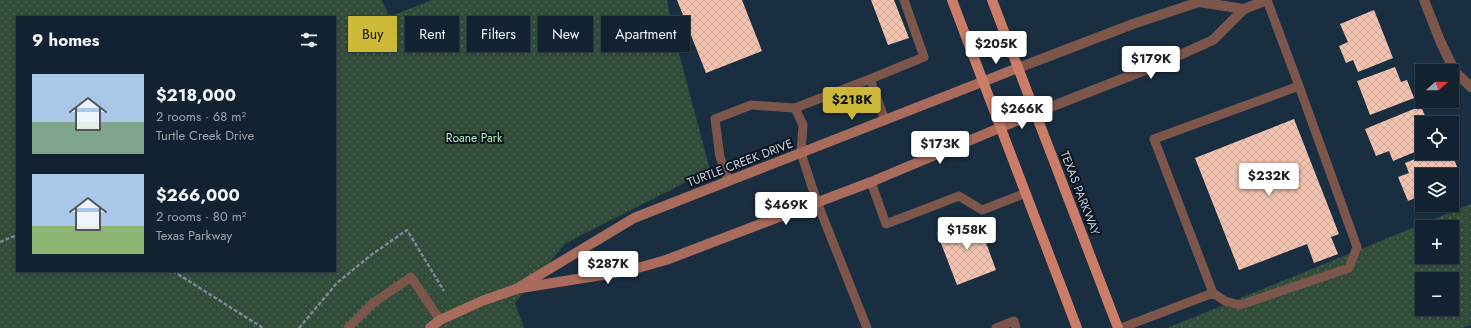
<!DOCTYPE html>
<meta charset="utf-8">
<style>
:root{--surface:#132231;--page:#1c2a39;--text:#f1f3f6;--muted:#9da4ab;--line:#323f4d;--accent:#ccb938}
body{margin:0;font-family:Jost,sans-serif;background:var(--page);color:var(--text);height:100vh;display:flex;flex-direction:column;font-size:15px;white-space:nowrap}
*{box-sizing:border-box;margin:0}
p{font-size:13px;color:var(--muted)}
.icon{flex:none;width:22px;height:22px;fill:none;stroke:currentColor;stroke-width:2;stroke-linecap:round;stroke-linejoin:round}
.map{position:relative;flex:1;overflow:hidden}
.side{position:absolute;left:16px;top:16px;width:320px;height:256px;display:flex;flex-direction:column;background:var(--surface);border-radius:0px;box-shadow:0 1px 3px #0004,0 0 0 1px var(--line)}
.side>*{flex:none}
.hud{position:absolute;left:348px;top:16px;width:380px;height:36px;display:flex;gap:8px}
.needle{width:26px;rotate:70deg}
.tools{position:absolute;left:1415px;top:64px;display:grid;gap:8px}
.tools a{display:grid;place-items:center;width:44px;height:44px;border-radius:0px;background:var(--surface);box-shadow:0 1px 3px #0004,0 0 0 1px var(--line);font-size:20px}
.price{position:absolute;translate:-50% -34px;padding:0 9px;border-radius:4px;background:#fff;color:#222;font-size:13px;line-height:26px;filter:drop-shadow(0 1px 2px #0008)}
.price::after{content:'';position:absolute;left:50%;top:24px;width:12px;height:9px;margin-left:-6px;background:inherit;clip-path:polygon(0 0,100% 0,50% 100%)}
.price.active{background:var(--accent);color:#111}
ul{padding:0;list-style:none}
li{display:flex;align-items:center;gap:12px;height:100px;padding:0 16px}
li span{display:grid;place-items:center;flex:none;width:112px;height:80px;border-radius:0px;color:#555}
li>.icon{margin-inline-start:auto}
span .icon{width:48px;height:48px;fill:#fffc;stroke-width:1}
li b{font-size:17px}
h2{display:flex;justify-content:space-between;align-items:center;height:48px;padding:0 16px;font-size:17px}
.chip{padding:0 14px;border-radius:0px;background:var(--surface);box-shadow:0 1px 3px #0004,0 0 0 1px var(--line);font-size:14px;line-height:36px}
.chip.active{background:var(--accent);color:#111}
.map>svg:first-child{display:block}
.green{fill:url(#green-dots);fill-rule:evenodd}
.building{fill:url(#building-cross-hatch)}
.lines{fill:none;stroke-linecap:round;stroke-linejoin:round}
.path{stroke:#788898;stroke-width:2.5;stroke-dasharray:4 2;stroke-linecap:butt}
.lane{stroke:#7d564b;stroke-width:9}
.street{stroke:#7d564b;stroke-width:10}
.secondary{stroke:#a96c5c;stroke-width:10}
.primary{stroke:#cc7d68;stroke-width:10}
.labels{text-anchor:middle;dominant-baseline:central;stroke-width:4;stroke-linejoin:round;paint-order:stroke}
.park-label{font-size:12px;fill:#b0f1c2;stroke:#0c151e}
.street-label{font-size:12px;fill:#c7d3e0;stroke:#0c151e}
</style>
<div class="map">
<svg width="1471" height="328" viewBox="0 0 1471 328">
<defs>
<pattern id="green-dots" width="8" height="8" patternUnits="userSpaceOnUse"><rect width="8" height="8" fill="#324c3a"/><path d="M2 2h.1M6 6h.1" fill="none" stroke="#4e6556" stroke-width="1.8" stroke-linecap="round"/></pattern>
<pattern id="building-cross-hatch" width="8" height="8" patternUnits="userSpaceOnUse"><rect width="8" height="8" fill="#f3c3af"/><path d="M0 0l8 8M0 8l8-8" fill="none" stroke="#cea999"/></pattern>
</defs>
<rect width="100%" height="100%" fill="#192e41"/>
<!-- green -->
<path class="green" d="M0,0h382l7,17 43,-17h235l5,27 38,143 -144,73 -51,60 9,25h-524zM17,17h318v254h-318z
M1471,204v121l-9,3h-295zM1422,227h30v30h-30zM1422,279h30v30h-30z"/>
<!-- building -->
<path class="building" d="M677,0h65l20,51 -56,22z
M871,0h23l15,38 -21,7z
M1374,10l19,48 -35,14 -5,-12 -7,3 -7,-17 9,-4 -8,-18z
M1395,67l6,15 6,-2 7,18 -44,17 -13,-34z
M1421,106l7,17h-6v26l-29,12 -4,-10 -13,5 -11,-27z
M1294,119l45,115 -8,3 7,17 -24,9 -7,-19 -68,26 -44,-112z
M1430,153h22l5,14 -10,4 1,4h-26v20l-14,6 -10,-24 11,-4 -4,-10z
M977,218l19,52 -39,15 -20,-52z"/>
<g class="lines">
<!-- path -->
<path class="path" d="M0,242l17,-7
M173,271l90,57
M299,328l38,-45 34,-28 36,-25 37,61"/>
<!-- lane -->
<path class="lane" d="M885,120l-15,-41 54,-22 -20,-57
M729,181l-9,-24 -5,-38 36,-14 44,3
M871,182l15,42 73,-28 23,14 44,-17
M1213,293l12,8 15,4 109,-37 8,-21 -58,-161
M348,328l25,-25 38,-26 29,43
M867,328l-50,-126 -16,-49 2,-28 -8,-17 75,-29
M996,328l18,-7 2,7
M1121,328l92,-35 -59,-154 145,-53 -32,-86"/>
<!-- street -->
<path class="street" d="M1424,0l17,43 14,29 16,15
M1018,68l115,-44 66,-22 45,7
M1035,113l123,-48 55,-25 31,-31 23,-9"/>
<!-- secondary -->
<path class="secondary" d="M521,288l106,-17 39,-11 205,-78 164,-69
M430,328l10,-8 42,-19 34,-12 118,-71 384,-150"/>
<!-- primary -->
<path class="primary" d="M952,0l125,328
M992,0l126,328"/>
</g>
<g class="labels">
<!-- park labels -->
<g class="park-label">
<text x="474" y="138">Roane Park</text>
</g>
<!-- street labels -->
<g class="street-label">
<text transform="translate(740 163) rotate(-21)">TURTLE CREEK DRIVE</text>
<text transform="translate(1080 193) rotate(69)">TEXAS PARKWAY</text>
</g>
</g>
</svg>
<div class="tools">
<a><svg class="needle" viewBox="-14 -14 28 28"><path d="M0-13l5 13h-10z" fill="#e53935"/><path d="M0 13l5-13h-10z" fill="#9da4ab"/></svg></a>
<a><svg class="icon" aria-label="locate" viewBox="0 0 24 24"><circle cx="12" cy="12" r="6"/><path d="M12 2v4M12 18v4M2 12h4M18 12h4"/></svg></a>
<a><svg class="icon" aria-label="layers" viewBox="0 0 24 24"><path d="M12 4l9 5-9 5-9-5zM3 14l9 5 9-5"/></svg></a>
<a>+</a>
<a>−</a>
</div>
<b class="price" style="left:996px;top:65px">$205K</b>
<b class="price" style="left:1151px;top:80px">$179K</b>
<b class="price active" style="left:852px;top:121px">$218K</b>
<b class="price" style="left:1022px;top:130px">$266K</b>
<b class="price" style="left:940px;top:165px">$173K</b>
<b class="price" style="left:1269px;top:197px">$232K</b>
<b class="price" style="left:786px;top:226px">$469K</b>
<b class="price" style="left:967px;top:251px">$158K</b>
<b class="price" style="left:608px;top:285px">$287K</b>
<div class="hud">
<a class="chip active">Buy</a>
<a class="chip">Rent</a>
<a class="chip">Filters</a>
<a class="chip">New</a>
<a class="chip">Apartment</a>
</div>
<section class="side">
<h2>9 homes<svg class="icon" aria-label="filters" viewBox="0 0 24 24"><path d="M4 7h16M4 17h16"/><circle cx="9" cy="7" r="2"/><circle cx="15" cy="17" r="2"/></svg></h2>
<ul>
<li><span style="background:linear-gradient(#a9c7e8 60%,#7fa58c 0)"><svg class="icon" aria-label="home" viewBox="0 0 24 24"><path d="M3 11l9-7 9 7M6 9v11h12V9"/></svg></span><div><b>$218,000</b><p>2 rooms · 68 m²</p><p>Turtle Creek Drive</p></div></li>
<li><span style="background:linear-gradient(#a9c7e8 65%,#8fb573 0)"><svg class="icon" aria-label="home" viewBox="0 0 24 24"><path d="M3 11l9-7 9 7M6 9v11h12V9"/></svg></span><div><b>$266,000</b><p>2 rooms · 80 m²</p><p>Texas Parkway</p></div></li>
</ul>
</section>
</div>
